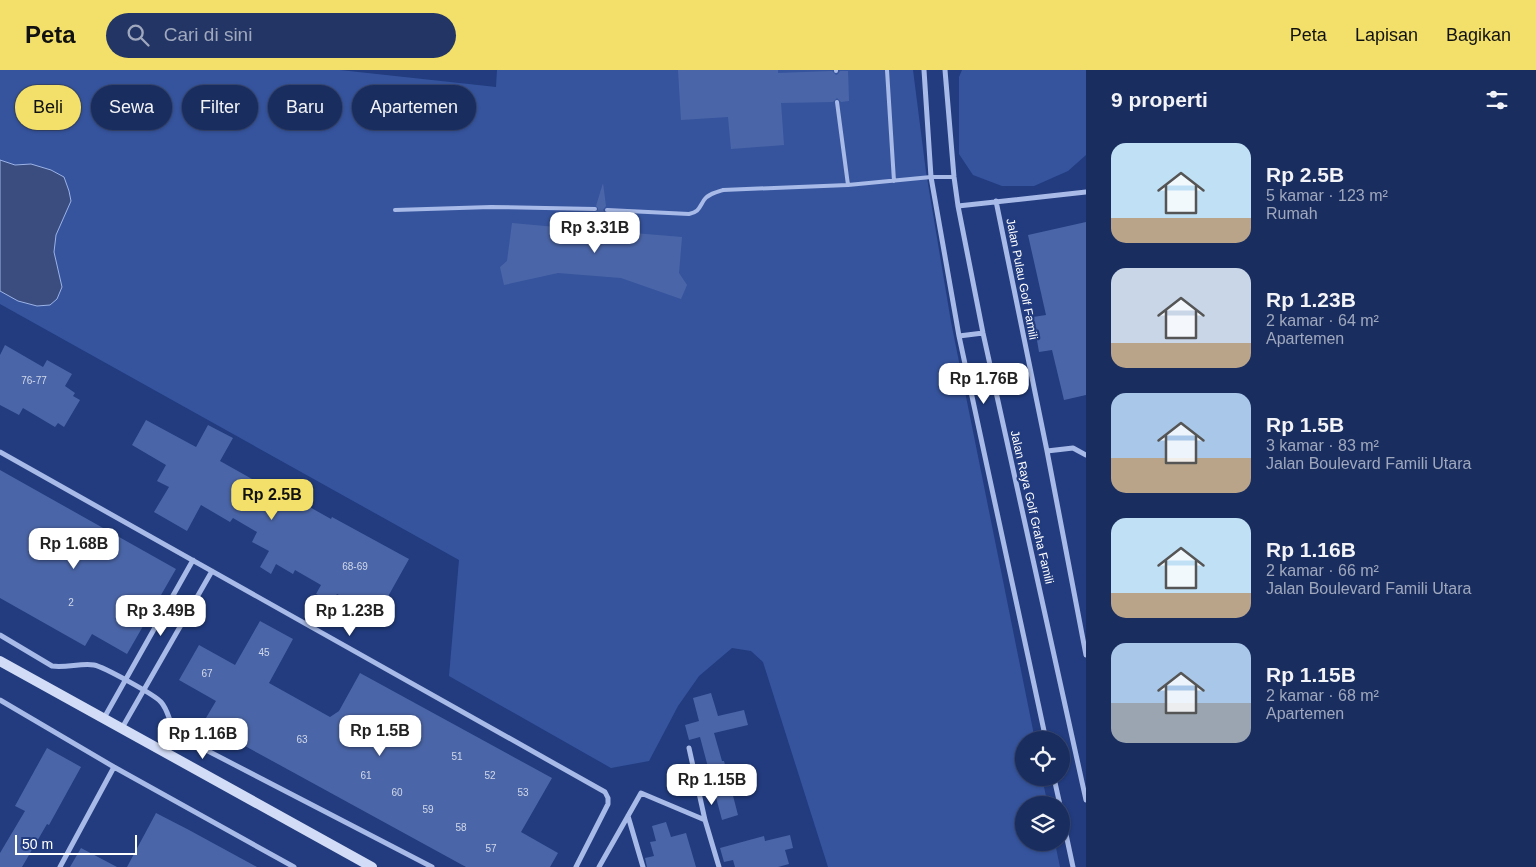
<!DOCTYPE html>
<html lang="id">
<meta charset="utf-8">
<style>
:root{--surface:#1a2d5f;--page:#233565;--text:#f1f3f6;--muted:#9fa8bd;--line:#384974;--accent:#f2e06a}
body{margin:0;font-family:Arial,sans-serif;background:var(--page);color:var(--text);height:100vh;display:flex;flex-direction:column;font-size:19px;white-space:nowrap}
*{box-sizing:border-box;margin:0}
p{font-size:16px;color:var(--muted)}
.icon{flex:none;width:28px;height:28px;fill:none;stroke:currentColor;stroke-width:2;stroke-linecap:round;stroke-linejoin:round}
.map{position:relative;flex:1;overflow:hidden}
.details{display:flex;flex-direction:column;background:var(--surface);width:450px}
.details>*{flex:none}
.guide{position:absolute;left:15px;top:15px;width:475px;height:45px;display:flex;gap:10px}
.tools{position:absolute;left:1015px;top:661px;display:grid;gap:10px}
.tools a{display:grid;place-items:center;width:55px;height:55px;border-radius:50%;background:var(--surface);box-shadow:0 1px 4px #0004,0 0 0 1px var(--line);font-size:25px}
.scale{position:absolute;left:15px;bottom:12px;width:122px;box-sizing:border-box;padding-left:5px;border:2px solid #fff;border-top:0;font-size:14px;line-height:18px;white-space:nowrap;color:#fff;-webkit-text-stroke:4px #223c7f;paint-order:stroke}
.price{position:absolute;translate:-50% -42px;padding:0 11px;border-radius:10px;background:#fff;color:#222;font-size:16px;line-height:32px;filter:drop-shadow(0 1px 2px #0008)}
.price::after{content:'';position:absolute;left:50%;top:30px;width:15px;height:11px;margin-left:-8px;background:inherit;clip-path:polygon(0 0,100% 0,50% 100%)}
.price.current{background:var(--accent);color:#111}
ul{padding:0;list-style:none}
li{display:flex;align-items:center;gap:15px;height:125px;padding:0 25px}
li span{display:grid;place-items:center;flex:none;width:140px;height:100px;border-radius:15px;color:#555}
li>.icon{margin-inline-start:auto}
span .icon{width:60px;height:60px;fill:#fffc;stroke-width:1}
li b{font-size:21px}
h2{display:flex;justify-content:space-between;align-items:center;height:60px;padding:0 25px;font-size:21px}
.chip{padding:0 18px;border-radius:22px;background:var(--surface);box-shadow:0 1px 4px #0004,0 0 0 1px var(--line);font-size:18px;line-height:45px}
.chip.current{background:var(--accent);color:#111}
header{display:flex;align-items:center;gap:30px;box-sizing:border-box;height:70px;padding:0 25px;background:var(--accent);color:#111}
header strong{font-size:24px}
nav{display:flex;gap:28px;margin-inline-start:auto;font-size:18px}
.search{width:350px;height:45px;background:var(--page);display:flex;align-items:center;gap:12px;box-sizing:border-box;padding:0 18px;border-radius:28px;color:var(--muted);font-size:19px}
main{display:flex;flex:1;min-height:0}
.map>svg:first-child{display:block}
.green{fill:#36549d}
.water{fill:#3a4d7e;stroke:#9cb3e8}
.building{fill:#4b66a8}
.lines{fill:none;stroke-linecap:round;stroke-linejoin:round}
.lane{stroke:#a8bae7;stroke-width:4}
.street{stroke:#a8bae7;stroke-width:5}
.secondary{stroke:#d2dcf6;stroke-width:10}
.labels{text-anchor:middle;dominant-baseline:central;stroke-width:4.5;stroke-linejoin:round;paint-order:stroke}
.number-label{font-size:10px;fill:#d2d9e9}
.street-label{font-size:12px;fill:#fff;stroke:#223c7f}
</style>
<header>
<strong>Peta</strong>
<div class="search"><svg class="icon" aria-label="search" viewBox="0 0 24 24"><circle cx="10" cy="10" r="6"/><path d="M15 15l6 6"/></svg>Cari di sini</div>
<nav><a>Peta</a><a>Lapisan</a><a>Bagikan</a></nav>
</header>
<main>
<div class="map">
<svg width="1086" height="797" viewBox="0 0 1086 797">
<rect width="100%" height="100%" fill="#223c7f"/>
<!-- green -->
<path class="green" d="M0,0h340l156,17 1,-17h416l13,102 25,150 84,418h-11v38h18l6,27h-24v37l31,1 5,24h-232l-65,-205 -12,-11 -19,-3 -33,28 -21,30 -29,55 -38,7 -162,-92 10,-116 -459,-256z
M962,0h124v85l-18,16 -34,15h-32l-29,-11 -14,-21v-77z"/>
<!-- water -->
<path class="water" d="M0,90l15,5 16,-1 20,6 13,7 5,14 2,10 -15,34 -2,17 8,35 -5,12 -7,6 -13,1 -19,-5 -18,-10z"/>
<!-- building -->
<path class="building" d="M678,0h100v3l54,-2 4,4 2,-1 2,-3h8l1,30 -8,1 -4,-4 -4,4 -52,1 3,42 -53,4 -3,-32 -47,3z
M603,113l3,23 -3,4 4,4 3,17 72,6 -3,36 8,12 -6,14 -60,-21 -63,-5 -54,12 -4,-18 7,-6 5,-38 77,7 5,-17 4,-3v-2l-2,-2z
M1086,152v173l-22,5 -12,-50 -13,2 -6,-35 13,-2 -18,-80z
M5,275l38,22 4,-7 25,14 -7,12 10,7 -2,3 7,4 -16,27 -6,-4 -3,4 -32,-19 -4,7 -19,-10v-50z
M146,350l50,27 12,-22 25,13 -13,23 59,33 2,-3 50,28 1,-2 77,42 -37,66 -17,-9 5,-10 -23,-12 -5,8 -16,-8 5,-9 -26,-15 -2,4 -17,-10 -5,10 -11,-7 9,-16 -17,-9 5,-10 -24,-14 -3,4 -29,-17 -14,26 -33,-19 15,-25 -12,-6 9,-16 -34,-20z
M0,400l176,99 -49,85 -35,-20 -7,12 -85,-48z
M260,551l33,18 -24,44 61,34 9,-6 21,-38 192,105 -31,54 37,21 -8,14h-84l-263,-144 13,-22 -37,-21 20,-35 36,20z
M711,623l7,23 26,-6 4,15 -34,8 8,28h2l14,54 -16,5 -22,-83 -11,3 -4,-15 14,-4 -6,-23z
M47,678l34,19 -32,58 -2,-1 -25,43h-22v-14l25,-42 -10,-5z
M156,743l33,17 68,37h-130z
M666,752l5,15 15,-4 10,34h-49l-2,-9 9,-2 -4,-14 6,-1 -4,-15z
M790,765l3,13 -8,2 4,14 -11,3h-43l-2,-7 -9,2 -4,-14 44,-12 1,5z
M81,778l36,19h-47z"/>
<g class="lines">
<!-- lane -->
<path class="lane" d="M836,0v1
M887,0l7,111
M837,32l11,83
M395,140l96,-3 104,2
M607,140l82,4c10,-2 10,-6 15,-14 4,-6 12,-8 19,-10l125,-5 83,-8h23"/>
<!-- street -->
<path class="street" d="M924,0l7,107 28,159 87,404
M945,0l9,107 4,29 25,127 103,467
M996,131l51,250 39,204
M958,136l128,-14
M959,266l24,-3
M1047,381l26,-3 13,7
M0,382l605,340 3,6v6l-32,63
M0,565l52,31c14,2 29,-3 42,-1 10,2 61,30 67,37 9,10 8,25 18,34l253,131
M0,630l114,67 180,100
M104,648l89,-158
M122,658l90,-157
M689,678l16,72 14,47
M1054,708l6,27
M1061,741l12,56
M628,746l15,51
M60,797l54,-100
M599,797l42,-74 64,27"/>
<!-- secondary -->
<path class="secondary" d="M0,591l372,206"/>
</g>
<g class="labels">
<!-- number labels -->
<g class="number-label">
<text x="34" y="310">76-77</text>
<text x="355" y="496">68-69</text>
<text x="71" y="532">2</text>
<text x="264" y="582">45</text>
<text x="207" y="603">67</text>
<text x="302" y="669">63</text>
<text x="457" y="686">51</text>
<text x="366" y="705">61</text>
<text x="490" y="705">52</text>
<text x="397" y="722">60</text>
<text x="523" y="722">53</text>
<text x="428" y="739">59</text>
<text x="461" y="757">58</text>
<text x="491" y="778">57</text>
</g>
<!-- street labels -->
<g class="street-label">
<text transform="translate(1022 209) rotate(79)">Jalan Pulau Golf Famili</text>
<text transform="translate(1032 437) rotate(77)">Jalan Raya Golf Graha Famili</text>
</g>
</g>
</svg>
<div class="tools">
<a><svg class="icon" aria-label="locate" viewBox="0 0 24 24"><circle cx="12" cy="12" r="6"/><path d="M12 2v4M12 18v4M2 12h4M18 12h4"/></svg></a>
<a><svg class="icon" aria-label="layers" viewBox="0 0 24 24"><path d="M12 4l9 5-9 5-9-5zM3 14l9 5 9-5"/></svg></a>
</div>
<div class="scale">50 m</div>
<b class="price" style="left:595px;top:184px">Rp 3.31B</b>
<b class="price" style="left:984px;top:335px">Rp 1.76B</b>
<b class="price current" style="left:272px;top:451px">Rp 2.5B</b>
<b class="price" style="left:74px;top:500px">Rp 1.68B</b>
<b class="price" style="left:161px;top:567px">Rp 3.49B</b>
<b class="price" style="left:350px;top:567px">Rp 1.23B</b>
<b class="price" style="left:380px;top:687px">Rp 1.5B</b>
<b class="price" style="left:203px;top:690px">Rp 1.16B</b>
<b class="price" style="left:712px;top:736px">Rp 1.15B</b>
<div class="guide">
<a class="chip current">Beli</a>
<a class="chip">Sewa</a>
<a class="chip">Filter</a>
<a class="chip">Baru</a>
<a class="chip">Apartemen</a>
</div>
</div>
<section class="details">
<h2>9 properti<svg class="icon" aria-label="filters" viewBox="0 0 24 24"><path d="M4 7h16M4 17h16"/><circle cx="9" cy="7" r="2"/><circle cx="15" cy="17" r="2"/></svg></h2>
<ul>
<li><span style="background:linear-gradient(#bfe0f5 75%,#b9a48a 0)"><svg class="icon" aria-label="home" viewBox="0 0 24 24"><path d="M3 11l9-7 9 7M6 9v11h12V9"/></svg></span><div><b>Rp 2.5B</b><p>5 kamar · 123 m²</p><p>Rumah</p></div></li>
<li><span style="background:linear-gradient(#c9d6e8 75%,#b9a48a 0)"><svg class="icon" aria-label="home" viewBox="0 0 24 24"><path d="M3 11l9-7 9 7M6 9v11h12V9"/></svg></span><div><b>Rp 1.23B</b><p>2 kamar · 64 m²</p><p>Apartemen</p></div></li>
<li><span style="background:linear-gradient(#a9c7e8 65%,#b9a48a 0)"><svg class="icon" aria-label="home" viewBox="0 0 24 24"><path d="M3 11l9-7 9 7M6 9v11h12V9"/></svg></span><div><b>Rp 1.5B</b><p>3 kamar · 83 m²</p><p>Jalan Boulevard Famili Utara</p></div></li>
<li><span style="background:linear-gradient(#bfe0f5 75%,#b9a48a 0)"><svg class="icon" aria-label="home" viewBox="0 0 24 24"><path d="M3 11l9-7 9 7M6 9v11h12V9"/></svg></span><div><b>Rp 1.16B</b><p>2 kamar · 66 m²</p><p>Jalan Boulevard Famili Utara</p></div></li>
<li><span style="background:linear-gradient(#a9c7e8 60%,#9aa5b1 0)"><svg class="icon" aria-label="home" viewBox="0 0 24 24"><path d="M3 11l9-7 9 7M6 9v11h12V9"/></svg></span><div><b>Rp 1.15B</b><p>2 kamar · 68 m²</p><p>Apartemen</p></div></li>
</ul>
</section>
</main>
